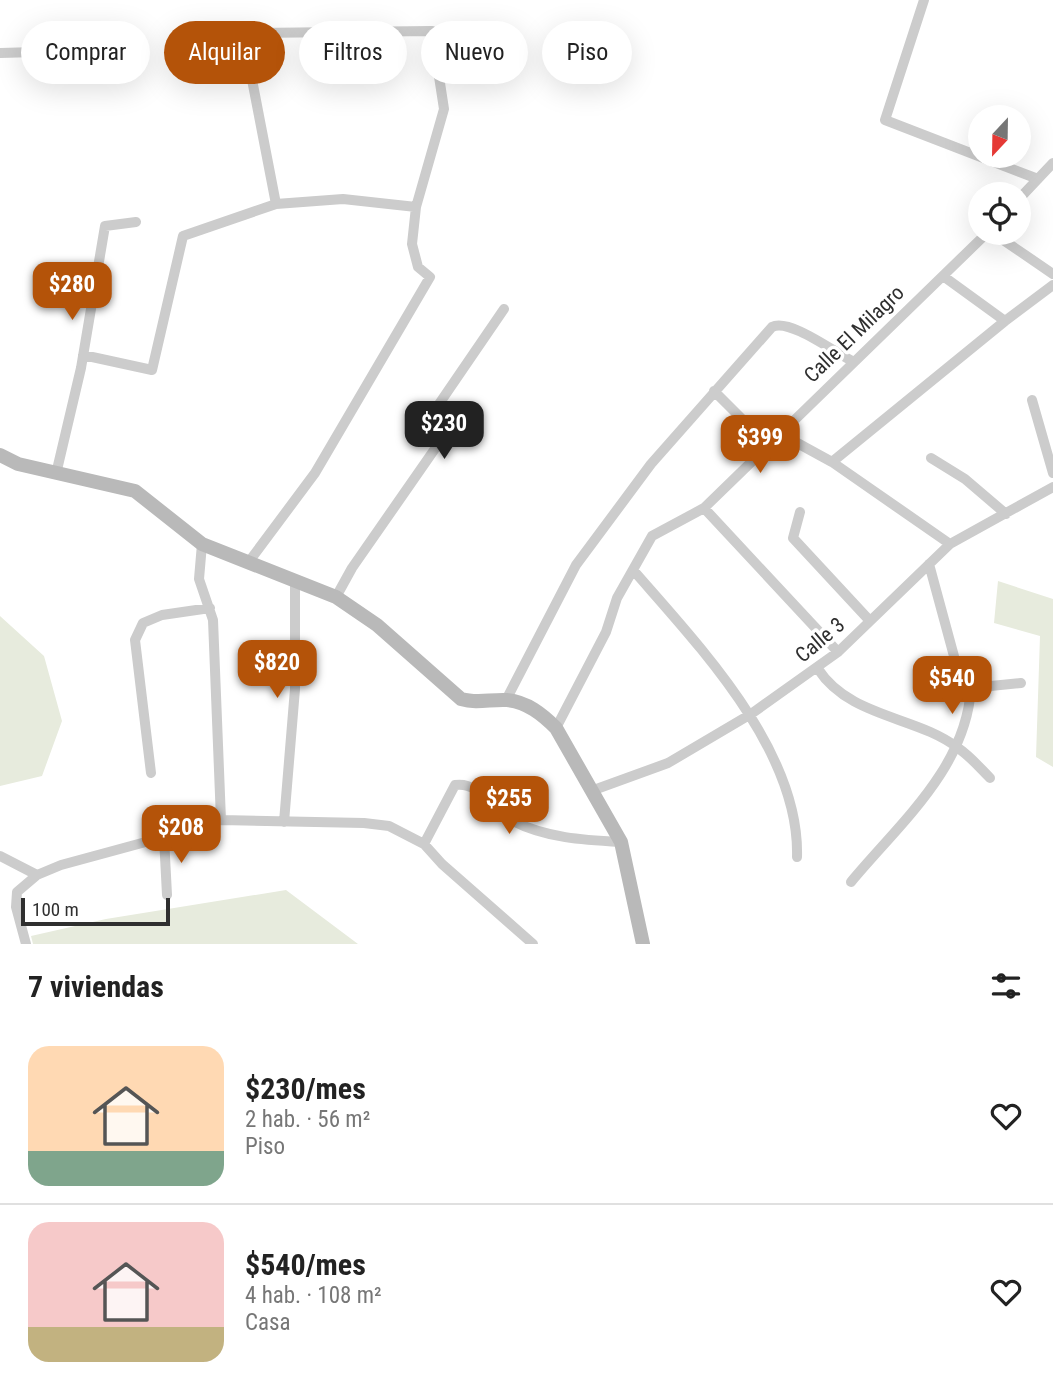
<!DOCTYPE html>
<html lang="es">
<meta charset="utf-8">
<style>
:root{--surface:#fff;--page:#f6f6f6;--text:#222;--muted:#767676;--line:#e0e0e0;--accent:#b45309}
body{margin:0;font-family:"Roboto Condensed",sans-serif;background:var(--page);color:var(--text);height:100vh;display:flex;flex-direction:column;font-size:26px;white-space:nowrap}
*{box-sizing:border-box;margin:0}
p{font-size:23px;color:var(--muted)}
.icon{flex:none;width:38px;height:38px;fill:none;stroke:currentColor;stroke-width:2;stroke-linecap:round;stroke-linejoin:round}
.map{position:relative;height:944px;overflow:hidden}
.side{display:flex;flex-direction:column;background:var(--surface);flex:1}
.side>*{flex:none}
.hud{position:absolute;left:21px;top:21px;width:700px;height:63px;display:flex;gap:14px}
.needle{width:46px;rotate:202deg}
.tools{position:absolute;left:968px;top:105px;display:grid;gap:14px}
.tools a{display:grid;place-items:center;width:63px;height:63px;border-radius:50%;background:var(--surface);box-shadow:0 7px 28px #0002;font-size:35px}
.scale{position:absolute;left:21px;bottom:18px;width:149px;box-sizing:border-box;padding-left:7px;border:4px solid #2f2f2f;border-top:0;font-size:19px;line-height:24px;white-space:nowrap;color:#2f2f2f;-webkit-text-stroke:5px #fff;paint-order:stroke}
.price{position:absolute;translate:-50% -60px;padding:0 16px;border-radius:14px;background:var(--accent);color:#fff;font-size:23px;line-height:46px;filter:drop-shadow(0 2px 4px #0008)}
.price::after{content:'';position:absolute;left:50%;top:42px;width:21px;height:16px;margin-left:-10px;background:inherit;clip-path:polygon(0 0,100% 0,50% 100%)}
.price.selected{background:#222;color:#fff}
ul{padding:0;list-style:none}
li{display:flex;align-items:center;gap:21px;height:175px;padding:0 28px}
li+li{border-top:2px solid var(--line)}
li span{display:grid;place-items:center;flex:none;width:196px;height:140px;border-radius:21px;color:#555}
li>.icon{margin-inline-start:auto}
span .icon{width:84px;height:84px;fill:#fffc;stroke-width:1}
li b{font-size:30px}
h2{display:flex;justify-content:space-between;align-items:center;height:84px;padding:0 28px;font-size:30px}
.chip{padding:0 24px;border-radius:32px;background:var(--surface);box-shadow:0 7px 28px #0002;font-size:24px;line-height:63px}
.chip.selected{background:var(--accent);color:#fff}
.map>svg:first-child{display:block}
.green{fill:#e7ebdd}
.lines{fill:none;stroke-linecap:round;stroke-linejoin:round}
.street{stroke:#ccc;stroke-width:10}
.secondary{stroke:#b9b9b9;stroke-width:14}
.labels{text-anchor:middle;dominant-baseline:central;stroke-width:7;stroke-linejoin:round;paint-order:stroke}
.street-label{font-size:21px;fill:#2f2f2f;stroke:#fff}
</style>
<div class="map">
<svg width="1053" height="944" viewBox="0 0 1053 944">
<rect width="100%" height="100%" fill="#fff"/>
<!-- green -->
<path class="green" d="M998,581l55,18v168l-17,-10 4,-121 -46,-13z
M0,616l44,40 18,65 -20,55 -42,10z
M286,890l72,54h-325l-2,-8 75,-17z"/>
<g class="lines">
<!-- street -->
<path class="street" d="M924,0l-39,120 153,59
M0,53l72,-2
M1018,200l35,-37
M993,233l60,41
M1005,321l48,-36
M83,355l69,15 31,-134 93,-32
M714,391l54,54
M1032,400l21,73
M779,433l53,29 118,82
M931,458l34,21 41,35
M832,462l173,-141 -62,-45
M56,474l25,-106 24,-142 31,-4
M704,508l134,144
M800,512l-7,26 77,83
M202,544l-3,35 14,41 8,200
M248,563l67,-90 115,-196 -12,-10 -6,-23 4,-37 28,-98 -12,-78 -189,2 33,171 67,-5 73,8
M929,564l32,118 10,6 50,-5
M634,571c66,76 166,180 163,286
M336,597l16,-29 96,-138 2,-9 -11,-17 65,-95
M818,669c32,49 99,47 140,79 12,8 22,20 32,30
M506,700l70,-135 75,-101 121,-137c17,-9 62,25 80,34
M556,728l50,-96 11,-34 35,-62 52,-28 283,-275
M151,773l-16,-133 8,-17 19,-8 48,-7
M591,791l77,-28 83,-49 87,-62 112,-108 103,-57
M284,822l11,-133v-109
M164,837l3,58
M424,844l31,-59c25,-4 37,25 58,36 33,17 71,19 108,21
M0,856l37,19
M851,882c49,-59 115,-114 120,-194
M26,944l-10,-37 1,-15 20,-17 24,-10 103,-28 32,-13 25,-4 143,3 25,3 35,18 18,20 91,80"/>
<!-- secondary -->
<path class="secondary" d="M0,455l18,9 117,27 67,53 134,53 41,28 84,74c17,5 29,0 46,1 20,2 35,14 49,28l65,114 22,102"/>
</g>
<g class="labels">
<!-- street labels -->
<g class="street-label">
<text transform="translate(854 334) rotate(-44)">Calle El Milagro</text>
<text transform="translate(820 640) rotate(-40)">Calle 3</text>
</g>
</g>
</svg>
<div class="tools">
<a><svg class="needle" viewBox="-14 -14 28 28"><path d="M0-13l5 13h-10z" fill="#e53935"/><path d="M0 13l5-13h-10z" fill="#767676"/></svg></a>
<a><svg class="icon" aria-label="locate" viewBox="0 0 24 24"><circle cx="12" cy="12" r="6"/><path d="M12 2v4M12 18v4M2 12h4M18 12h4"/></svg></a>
</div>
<div class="scale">100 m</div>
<b class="price" style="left:72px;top:322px">$280</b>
<b class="price selected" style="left:444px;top:461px">$230</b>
<b class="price" style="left:760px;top:475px">$399</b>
<b class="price" style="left:277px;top:700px">$820</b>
<b class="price" style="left:952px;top:716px">$540</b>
<b class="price" style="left:509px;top:836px">$255</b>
<b class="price" style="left:181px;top:865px">$208</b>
<div class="hud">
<a class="chip">Comprar</a>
<a class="chip selected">Alquilar</a>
<a class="chip">Filtros</a>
<a class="chip">Nuevo</a>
<a class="chip">Piso</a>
</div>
</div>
<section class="side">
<h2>7 viviendas<svg class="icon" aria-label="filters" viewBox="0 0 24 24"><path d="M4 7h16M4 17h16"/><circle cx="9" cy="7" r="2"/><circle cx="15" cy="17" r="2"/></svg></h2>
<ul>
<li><span style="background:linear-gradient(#ffd9b3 75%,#7fa58c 0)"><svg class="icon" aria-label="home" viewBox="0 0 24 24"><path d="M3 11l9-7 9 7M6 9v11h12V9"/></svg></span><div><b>$230/mes</b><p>2 hab. · 56 m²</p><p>Piso</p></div><svg class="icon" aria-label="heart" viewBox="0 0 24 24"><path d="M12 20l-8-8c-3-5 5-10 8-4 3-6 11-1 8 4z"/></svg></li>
<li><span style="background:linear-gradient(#f6c9c9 75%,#c2b280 0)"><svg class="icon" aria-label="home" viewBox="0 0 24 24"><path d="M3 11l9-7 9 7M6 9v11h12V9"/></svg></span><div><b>$540/mes</b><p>4 hab. · 108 m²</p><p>Casa</p></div><svg class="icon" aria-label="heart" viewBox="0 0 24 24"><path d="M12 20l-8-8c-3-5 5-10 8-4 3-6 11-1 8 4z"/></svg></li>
</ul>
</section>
